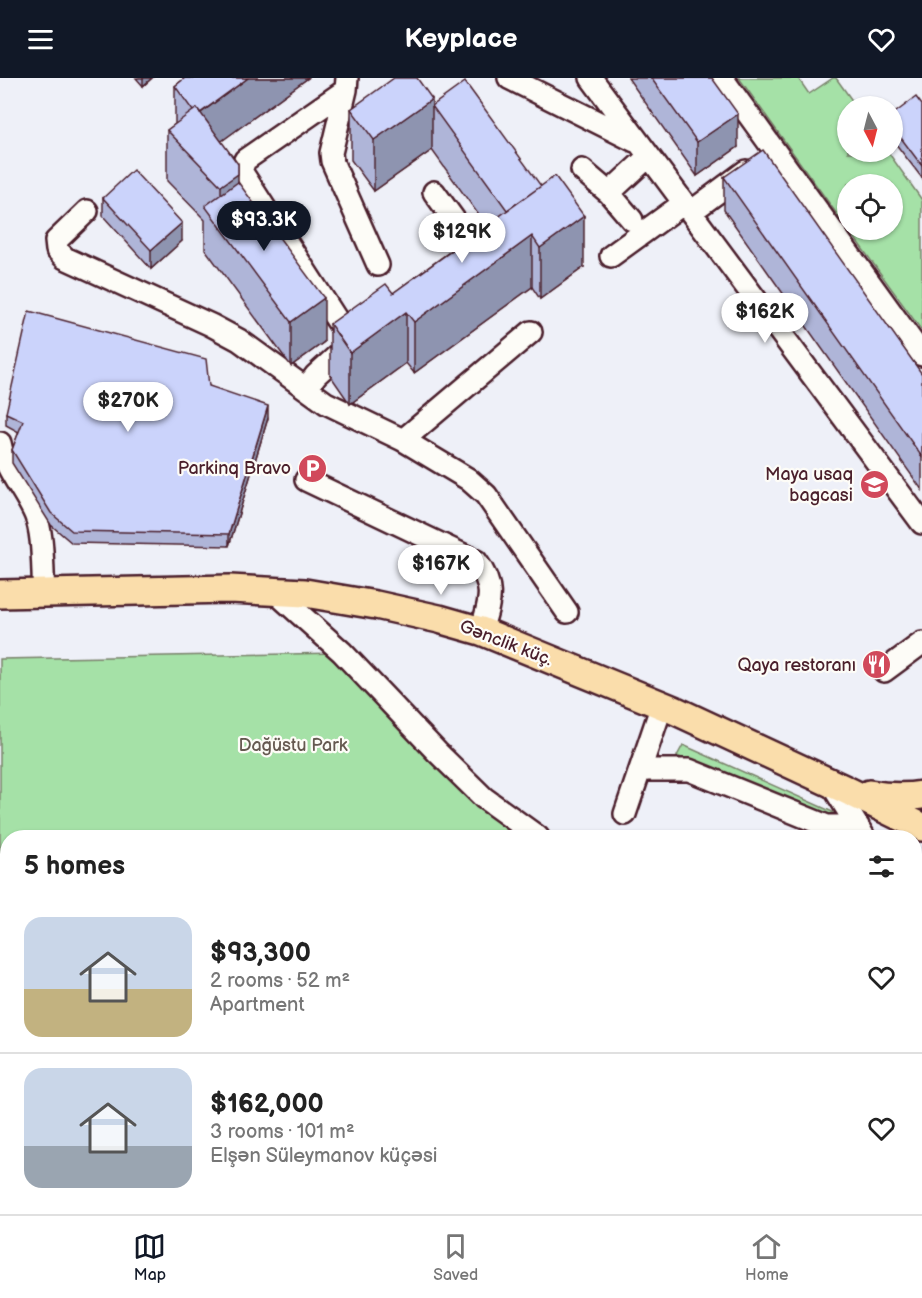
<!DOCTYPE html>
<meta charset="utf-8">
<style>
:root{--surface:#fff;--page:#f2f2f2;--text:#222;--muted:#767676;--line:#e0e0e0;--accent:#111827}
body{margin:0;font-family:"Balsamiq Sans",sans-serif;background:var(--page);color:var(--text);height:100vh;display:flex;flex-direction:column;font-size:22px;white-space:nowrap}
*{box-sizing:border-box;margin:0}
p{font-size:20px;color:var(--muted)}
.icon{flex:none;width:33px;height:33px;fill:none;stroke:currentColor;stroke-width:2;stroke-linecap:round;stroke-linejoin:round}
.map{position:relative;flex:1;overflow:hidden}
.panel{position:absolute;left:0px;top:752px;width:922px;height:386px;display:flex;flex-direction:column;background:var(--surface);border-radius:24px 24px 0 0;box-shadow:0 2px 4px #0004}
.panel>*{flex:none}
.needle{width:39px;rotate:173deg}
.tools{position:absolute;left:837px;top:18px;display:grid;gap:12px}
.tools a{display:grid;place-items:center;width:66px;height:66px;border-radius:50%;background:var(--surface);box-shadow:0 2px 4px #0004;font-size:30px}
.price{position:absolute;translate:-50% -51px;padding:0 14px;border-radius:21px;background:#fff;color:#222;font-size:20px;line-height:39px;filter:drop-shadow(0 2px 3px #0008)}
.price::after{content:'';position:absolute;left:50%;top:36px;width:18px;height:14px;margin-left:-9px;background:inherit;clip-path:polygon(0 0,100% 0,50% 100%)}
.price.active{background:var(--accent);color:#fff}
ul{padding:0;list-style:none}
li{display:flex;align-items:center;gap:18px;height:150px;padding:0 24px}
li+li{border-top:2px solid var(--line)}
li span{display:grid;place-items:center;flex:none;width:168px;height:120px;border-radius:18px;color:#555}
li>.icon{margin-inline-start:auto}
span .icon{width:72px;height:72px;fill:#fffc;stroke-width:1}
li b{font-size:26px}
h2{display:flex;justify-content:space-between;align-items:center;height:72px;padding:0 24px;font-size:26px}
header{display:flex;justify-content:space-between;align-items:center;height:78px;padding:0 24px;background:var(--accent);color:#fff;font-size:27px;font-weight:800}
.tabs{display:flex;justify-content:space-around;align-items:center;height:84px;border-top:2px solid var(--line);background:var(--surface);font-size:16px;color:var(--muted)}
.tabs a{display:grid;justify-items:center;gap:3px}
.tabs .active{color:var(--accent)}
.map>svg:first-child{display:block}
.green{fill:#a5e1a7;stroke:#788069;stroke-width:1.5}
.lines{fill:none;stroke-linecap:round;stroke-linejoin:round}
.minor-casing{stroke:#4a1f2b;stroke-width:26}
.major-casing{stroke:#4a1f2b;stroke-width:32}
.minor{stroke:#fdfcf7;stroke-width:21}
.major{stroke:#faddab;stroke-width:27}
.wall{fill:#afb5d8;stroke:#4a1f2b;stroke-width:1.5}
.shaded-wall{fill:#8e94b0;stroke:#4a1f2b;stroke-width:1.5}
.building{fill:#cbd3fb;stroke:#4a1f2b;stroke-width:1.5}
.labels{text-anchor:middle;dominant-baseline:central;stroke-width:4.5;stroke-linejoin:round;paint-order:stroke}
.poi-label{font-size:18px;fill:#4a1f2b;stroke:#fdfcf7;text-anchor:end}
.street-label{font-size:18px;fill:#4a1f2b;stroke:#fdfcf7}
.park-label{font-size:18px;fill:#655950;stroke:#fdfcf7}
</style>
<header><svg class="icon" aria-label="menu" viewBox="0 0 24 24"><path d="M4 6h16M4 12h16M4 18h16"/></svg>Keyplace<svg class="icon" aria-label="heart" viewBox="0 0 24 24"><path d="M12 20l-8-8c-3-5 5-10 8-4 3-6 11-1 8 4z"/></svg></header>
<div class="map">
<svg width="922" height="1136" viewBox="0 0 922 1136">
<rect width="100%" height="100%" fill="#eef0f8"/>
<filter id="ink" filterUnits="userSpaceOnUse"><feTurbulence type="fractalNoise" baseFrequency=".0167" numOctaves="2"/><feDisplacementMap in="SourceGraphic" scale="12" xChannelSelector="R" yChannelSelector="G"/><feConvolveMatrix kernelMatrix="1 2 1 2 8 2 1 2 1" color-interpolation-filters="sRGB"/></filter>
<g filter="url(#ink)">
<!-- green -->
<path class="green" d="M739,0h59l11,16 24,-16h3l20,28h-8v46h40l34,48v131l-73,-101h43v-46h-44l-1,44z
M339,575l46,61 46,49 89,74h-512v371h907v-88l7,3v91h-922v-555z
M683,667l154,69 -7,5 -153,-63z"/>
<g class="lines">
<defs>
<path id="minor" d="M347,0l-1,12 -101,70 -4,11 110,171
M509,0l126,63
M591,0l331,445
M722,0l200,277
M346,12l-15,63 1,8 46,104
M582,92l27,23 23,27
M434,114l37,51 2,11 -6,8
M609,115l40,-37
M87,133l-31,30 1,9 8,8 146,67 28,15 87,63 77,37 65,39 18,16 81,117
M691,134l55,-41
M611,178l73,-53
M306,310l10,-13 34,-31
M403,362l128,-108
M0,365c5,27 24,46 35,71 9,21 7,55 9,78
M306,402l170,81c20,26 14,40 5,70
M274,513l68,61 95,100 47,46 54,39
M884,593l38,-28
M640,692h49l138,56h31
M832,707l31,50
M625,736l37,-109
M915,814l7,3"/>
<path id="major" d="M0,516l230,-5 75,4 71,12 63,14 42,12 193,79 170,79 78,38
M869,716c18,3 35,4 53,1"/>
</defs>
<!-- minor casing -->
<use href="#minor" class="minor-casing"/>
<!-- major casing -->
<use href="#major" class="major-casing"/>
<!-- minor -->
<use href="#minor" class="minor"/>
<!-- major -->
<use href="#major" class="major"/>
</g>
<!-- wall -->
<path class="wall" d="M136,0h16l-9,8z
M185,0h123l-87,63 17,41 86,160 -33,24 -86,-117v-29l-38,-39v-51l8,-6v-38z
M628,0h84l26,69 -41,29z
M922,27v73l-30,-39v-24z
M432,28l152,161 -44,32 -8,-12 -118,86 -8,-10 -56,41 -20,-29v-51l63,-31 93,-68 -54,-75 -58,41 -23,-31v-51z
M724,99l198,197v116l-198,-280z
M103,120l79,43 -31,28 -48,-53z
M209,308l59,32 -39,128 -157,-3 -21,-18 -39,-62v-13l7,-18 -13,-7v-12z
M915,819l7,3v66l-7,-3z"/>
<!-- shaded-wall -->
<path class="shaded-wall" d="M143,0h9l-9,8z
M248,0h60l-111,81v-43z
M432,21v51l-58,41v-51z
M738,36v33l-41,29v-34z
M238,86v51l-17,13v-42z
M584,138v51l-44,32v-51z
M182,145v18l-31,28v-19z
M532,158v51l-118,86v-51z
M324,220v44l-33,24v-44z
M406,234v51l-56,41v-51z
M268,328v12l-39,128v-12z"/>
<!-- building -->
<path class="building" d="M185,0h63l-48,35 -3,-5 -4,3 -18,-25z
M394,0h23l15,21 -58,41 -23,-31z
M651,0h61l26,36 -41,28z
M465,4l76,104 -34,24 -75,-104z
M916,19l6,8v61l-30,-40v-11z
M197,30l41,56v10l-17,12 -54,-56z
M763,72l159,224v83l-198,-280z
M133,92l49,53 -31,27 -48,-52z
M555,98l29,40 -44,32 -8,-12 -118,86 -8,-10 -56,41 -20,-29 56,-40 7,9z
M238,104l86,116 -33,24 -86,-116z
M29,233l177,48 3,27 59,20 -39,128 -157,-3 -21,-18 -39,-63 11,-29 -17,-8z
M915,819l7,3v59l-7,-3z"/>
</g>
<!-- icons -->
<defs>
<symbol id="parking-disc" viewBox="-11 -11 22 22"><circle r="9.5" fill="#d1495b" stroke="#fdfcf7"/><path d="M-3.5-5.5H1a3.5 3.5 0 0 1 0 7H-1V5.5H-3.5ZM-1-3.4V-.6H.8a1.4 1.4 0 0 0 0-2.8Z" fill="#fff"/></symbol>
<symbol id="school-disc" viewBox="-11 -11 22 22"><circle r="9.5" fill="#d1495b" stroke="#fdfcf7"/><path d="M0-5L7-2L0 1L-7-2ZM-4 1L0 2.5L4 1V4Q0 6-4 4Z" fill="#fff"/></symbol>
<symbol id="restaurant-disc" viewBox="-11 -11 22 22"><circle r="9.5" fill="#d1495b" stroke="#fdfcf7"/><path d="M-5-6h1v4h1v-4h1v4h1v-4h1v5L-1.5 .5V6h-2V.5L-5-1ZM5-6V6H3V1.5H1.5Q1.5-4 5-6Z" fill="#fff"/></symbol>
</defs>
<g fill-rule="evenodd">
<use href="#parking-disc" x="296" y="374" width="33" height="33"/>
<use href="#school-disc" x="858" y="390" width="33" height="33"/>
<use href="#restaurant-disc" x="860" y="570" width="33" height="33"/>
</g>
<g class="labels">
<!-- poi labels -->
<g class="poi-label">
<text x="291" y="390">Parkinq Bravo</text>
<text x="853" y="396">Maya usaq<tspan x="853" dy="21">bagcasi</tspan></text>
<text x="856" y="587">Qaya restoranı</text>
</g>
<!-- street labels -->
<g class="street-label">
<text transform="translate(506 565) rotate(21)">Gənclik küç.</text>
</g>
<!-- park labels -->
<g class="park-label">
<text x="293" y="667">Dağüstu Park</text>
</g>
</g>
</svg>
<div class="tools">
<a><svg class="needle" viewBox="-14 -14 28 28"><path d="M0-13l5 13h-10z" fill="#e53935"/><path d="M0 13l5-13h-10z" fill="#767676"/></svg></a>
<a><svg class="icon" aria-label="locate" viewBox="0 0 24 24"><circle cx="12" cy="12" r="6"/><path d="M12 2v4M12 18v4M2 12h4M18 12h4"/></svg></a>
</div>
<b class="price active" style="left:264px;top:174px">$93.3K</b>
<b class="price" style="left:462px;top:186px">$129K</b>
<b class="price" style="left:765px;top:266px">$162K</b>
<b class="price" style="left:128px;top:355px">$270K</b>
<b class="price" style="left:441px;top:518px">$167K</b>
<section class="panel">
<h2>5 homes<svg class="icon" aria-label="filters" viewBox="0 0 24 24"><path d="M4 7h16M4 17h16"/><circle cx="9" cy="7" r="2"/><circle cx="15" cy="17" r="2"/></svg></h2>
<ul>
<li><span style="background:linear-gradient(#c9d6e8 60%,#c2b280 0)"><svg class="icon" aria-label="home" viewBox="0 0 24 24"><path d="M3 11l9-7 9 7M6 9v11h12V9"/></svg></span><div><b>$93,300</b><p>2 rooms · 52 m²</p><p>Apartment</p></div><svg class="icon" aria-label="heart" viewBox="0 0 24 24"><path d="M12 20l-8-8c-3-5 5-10 8-4 3-6 11-1 8 4z"/></svg></li>
<li><span style="background:linear-gradient(#c9d6e8 65%,#9aa5b1 0)"><svg class="icon" aria-label="home" viewBox="0 0 24 24"><path d="M3 11l9-7 9 7M6 9v11h12V9"/></svg></span><div><b>$162,000</b><p>3 rooms · 101 m²</p><p>Elşən Süleymanov küçəsi</p></div><svg class="icon" aria-label="heart" viewBox="0 0 24 24"><path d="M12 20l-8-8c-3-5 5-10 8-4 3-6 11-1 8 4z"/></svg></li>
</ul>
</section>
</div>
<nav class="tabs">
<a class="active"><svg class="icon" aria-label="map" viewBox="0 0 24 24"><path d="M3 6l6-2 6 2 6-2v14l-6 2-6-2-6 2zM9 4v14M15 6v14"/></svg>Map</a>
<a><svg class="icon" aria-label="saved" viewBox="0 0 24 24"><path d="M7 4h10v16l-5-4-5 4z"/></svg>Saved</a>
<a><svg class="icon" aria-label="home" viewBox="0 0 24 24"><path d="M3 11l9-7 9 7M6 9v11h12V9"/></svg>Home</a>
</nav>
